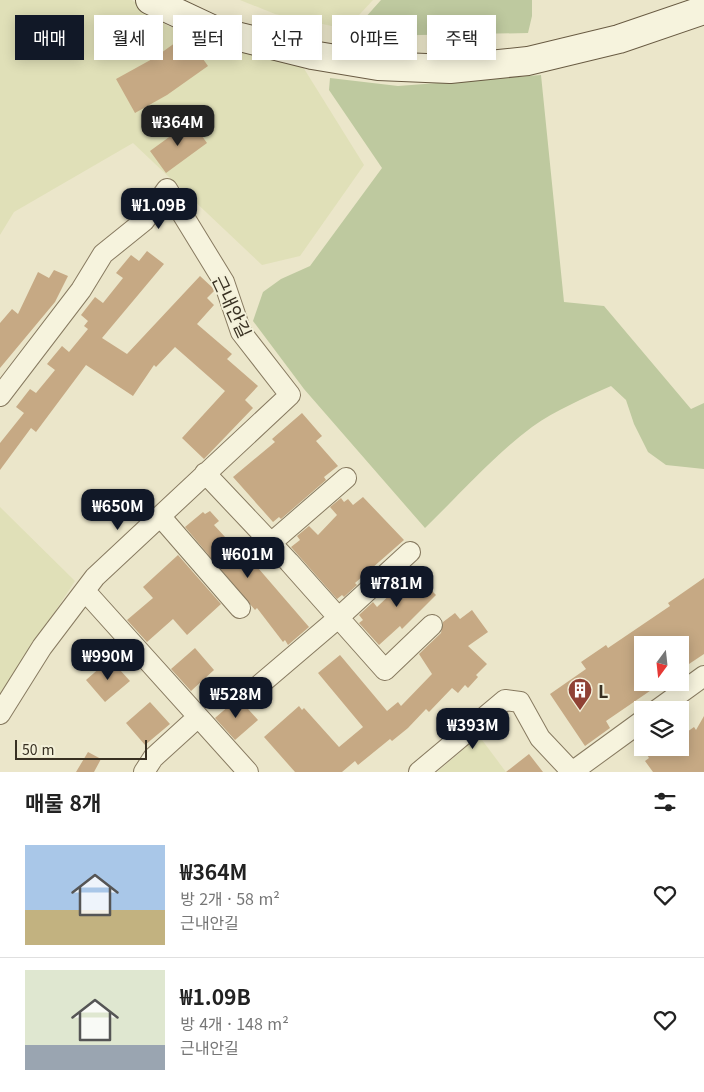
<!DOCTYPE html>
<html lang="ko">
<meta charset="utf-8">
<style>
:root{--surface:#fff;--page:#f2f2f2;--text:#222;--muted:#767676;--line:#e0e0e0;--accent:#111827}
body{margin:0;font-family:Georgia,"Noto Sans KR",serif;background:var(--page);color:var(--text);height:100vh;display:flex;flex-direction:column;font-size:19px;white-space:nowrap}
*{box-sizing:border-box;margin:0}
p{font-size:16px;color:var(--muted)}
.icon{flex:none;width:28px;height:28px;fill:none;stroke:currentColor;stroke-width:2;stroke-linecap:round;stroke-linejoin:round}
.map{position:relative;height:772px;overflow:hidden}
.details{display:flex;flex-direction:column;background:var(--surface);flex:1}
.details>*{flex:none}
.hud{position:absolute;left:15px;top:15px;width:675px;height:45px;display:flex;gap:10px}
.needle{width:32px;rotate:195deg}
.fabs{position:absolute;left:634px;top:636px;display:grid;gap:10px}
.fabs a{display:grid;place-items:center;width:55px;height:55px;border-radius:0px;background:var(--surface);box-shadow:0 2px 12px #0003;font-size:25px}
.scale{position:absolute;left:15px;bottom:12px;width:132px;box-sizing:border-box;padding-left:5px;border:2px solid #383022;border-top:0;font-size:14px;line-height:18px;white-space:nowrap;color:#383022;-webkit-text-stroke:4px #f3f0d9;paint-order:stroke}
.price{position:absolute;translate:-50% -42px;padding:0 11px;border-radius:10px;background:var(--accent);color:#fff;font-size:16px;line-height:32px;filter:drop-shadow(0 1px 2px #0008)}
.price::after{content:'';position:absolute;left:50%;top:30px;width:15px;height:11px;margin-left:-8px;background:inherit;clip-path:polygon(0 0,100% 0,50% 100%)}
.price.active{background:#222;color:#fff}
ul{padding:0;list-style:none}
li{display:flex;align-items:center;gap:15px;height:125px;padding:0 25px}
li+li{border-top:1px solid var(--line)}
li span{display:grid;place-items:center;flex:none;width:140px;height:100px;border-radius:0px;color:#555}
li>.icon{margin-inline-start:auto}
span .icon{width:60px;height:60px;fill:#fffc;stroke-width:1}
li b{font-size:21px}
h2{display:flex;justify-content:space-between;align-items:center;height:60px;padding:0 25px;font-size:21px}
.pill{padding:0 18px;border-radius:0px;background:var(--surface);box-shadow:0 2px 12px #0003;font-size:18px;line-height:45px}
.pill.active{background:var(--accent);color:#fff}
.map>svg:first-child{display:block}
.farmland{fill:#e0e0b8}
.green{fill:#bec99f}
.building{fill:#c6a984}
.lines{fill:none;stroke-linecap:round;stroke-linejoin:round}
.street-casing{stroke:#877a60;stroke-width:22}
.secondary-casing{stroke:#695b43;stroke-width:30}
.street{stroke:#f6f3dd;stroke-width:20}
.secondary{stroke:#f6f3dd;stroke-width:28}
.labels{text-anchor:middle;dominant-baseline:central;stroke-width:4;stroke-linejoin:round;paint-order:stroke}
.street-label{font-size:18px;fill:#383022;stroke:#f3f0d9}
.poi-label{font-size:18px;font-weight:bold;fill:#383022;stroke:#f3f0d9;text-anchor:start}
</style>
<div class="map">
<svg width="704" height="772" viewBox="0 0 704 772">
<rect width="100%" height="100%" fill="#ebe6ca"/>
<!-- farmland -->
<path class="farmland" d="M0,0h132l36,26 135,41 61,98 -64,91 -38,9 -129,-122 -119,69 -14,23z
M240,0h133l-27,29 -71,-15z
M0,507l75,74 -75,115z
M479,736l27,36h-69z"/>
<!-- green -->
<path class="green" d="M381,0h151v16l-4,17 -159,3 -5,-17z
M541,75l23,227 40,4 87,103 13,-6v66l-38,-4 -18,-13 -14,-28 -8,-24 -15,-14c-27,12 -55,24 -79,41 -39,29 -72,67 -107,101l-121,-139 -51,-68 10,-29 18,-13 29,-13 72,-98 -53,-78 1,-12 68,8z"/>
<!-- building -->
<path class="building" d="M186,35l22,31 -41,29 -32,18 -19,-34 38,-21z
M191,121l16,22 -41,30 -16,-22z
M147,251l17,13 -62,74 25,16 73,-78 14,13v2l-7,7 7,7 -17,19 35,30 -5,5 31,27 -13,14 8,8 -49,51 -22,-21 43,-47 -50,-44 -19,20 -2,-2 -21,31 -47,-31 -50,67 -5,-4 -31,42v-27l24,-30 -8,-6 14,-18 6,4 19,-23 -8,-6 15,-18 7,6 19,-23 -4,-3 4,-5 -7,-6 14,-18 8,6 20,-25 -7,-5 15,-18 8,6z
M54,270l14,6 -13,26 -55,66v-45l12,-14 6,5 20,-42 11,6z
M302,413l20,23 -6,5 22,25 -14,11 2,3 -45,39 -2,-2 -6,5 -40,-45 42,-35 -3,-3z
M363,497l41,43 -49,43 2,2 -13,12 -2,-2 -5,4 -46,-52 9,-7 -3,-4 12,-10 9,9 19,-20 -7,-8 11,-9 3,4 4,-3 5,6z
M210,511l9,10 -5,4 23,25 3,-3 69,80 -21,18 -3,-5 -2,2 -26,-34 -2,2 -70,-83 18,-15 2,2z
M178,555l43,49 -34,31 -14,-16 -26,23 -20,-22 26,-22 -10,-11z
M407,571l3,4 3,-3 23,23 -34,34 -2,-3 -21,19 -20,-22 4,-3 -4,-5 14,-13 4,5 21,-20 -4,-4z
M704,578v76l-24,16v-25h-38v37h21l-57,39 4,7 -25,18 -35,-52 36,-25 -5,-7 25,-17 2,3 62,-42 -2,-3z
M472,610l16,22 -20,14 19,18 -11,11 2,2 -10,11 -3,-3 -7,8 -6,-5 -23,24 -3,-3 -18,19 -16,13 -2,-2 -32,26 -3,-4 -13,11h-47l-31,-35 35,-31 3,4 2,-2 35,39 24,-20 -45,-54 22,-18 47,56 11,-9 3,4 31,-32 -13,-20 22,-21 2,-11 12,-9 5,6z
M195,648l19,22 -23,21 -20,-22z
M110,659l20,22 -25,21 -19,-22z
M238,698l20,22 -23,20 -20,-22z
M150,702l20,22 -25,21 -19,-22z
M704,716v56h-51l-8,-11 4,-3 -3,-5 7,-5h27v-11l14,-10 2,3z
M88,752l13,7 -7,13h-18z
M529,754l14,18h-37z"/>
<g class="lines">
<defs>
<path id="street" d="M0,396l81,-106 22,-36 41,-33 23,-32 57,93 17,50 49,63 -195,182 -53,70 -42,67
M205,473l84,89 96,108 47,-45
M160,516l80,92
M271,543l75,-65
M85,591l163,181
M256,688l81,-69 73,-67
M657,710l47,-34
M144,772l9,-14 45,-41
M419,772l86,-72 15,2 20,36 32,34
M572,772l70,-51"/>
<path id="secondary" d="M150,0l66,31 96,24 66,11 72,3 78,-8 91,-22 85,-29"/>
</defs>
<!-- street casing -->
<use href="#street" class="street-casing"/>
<!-- secondary casing -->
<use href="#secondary" class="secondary-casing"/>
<!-- street -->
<use href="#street" class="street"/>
<!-- secondary -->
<use href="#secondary" class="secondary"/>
</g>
<!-- icons -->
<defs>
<symbol id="building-pin" viewBox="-11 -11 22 30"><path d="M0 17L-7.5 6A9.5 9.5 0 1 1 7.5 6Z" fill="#904235" stroke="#f3f0d9"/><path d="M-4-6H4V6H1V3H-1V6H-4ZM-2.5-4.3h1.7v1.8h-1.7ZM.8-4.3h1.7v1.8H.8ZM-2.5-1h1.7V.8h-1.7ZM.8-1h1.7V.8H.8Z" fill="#fff"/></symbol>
</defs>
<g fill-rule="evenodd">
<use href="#building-pin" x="566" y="676" width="28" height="38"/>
</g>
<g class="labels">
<!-- street labels -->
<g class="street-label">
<text transform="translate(233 306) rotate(65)">근내안길</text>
</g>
<!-- poi labels -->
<g class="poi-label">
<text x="598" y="690">L</text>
</g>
</g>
</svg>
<div class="fabs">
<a><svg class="needle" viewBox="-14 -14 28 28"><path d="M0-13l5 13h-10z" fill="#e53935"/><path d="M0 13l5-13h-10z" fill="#767676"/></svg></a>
<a><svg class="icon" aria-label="layers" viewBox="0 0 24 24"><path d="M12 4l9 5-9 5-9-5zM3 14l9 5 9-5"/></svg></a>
</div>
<div class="scale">50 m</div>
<b class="price active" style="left:178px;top:147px">₩364M</b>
<b class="price" style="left:159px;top:230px">₩1.09B</b>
<b class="price" style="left:118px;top:531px">₩650M</b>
<b class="price" style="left:248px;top:579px">₩601M</b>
<b class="price" style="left:397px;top:608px">₩781M</b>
<b class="price" style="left:108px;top:681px">₩990M</b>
<b class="price" style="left:236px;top:719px">₩528M</b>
<b class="price" style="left:473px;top:750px">₩393M</b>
<div class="hud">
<a class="pill active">매매</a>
<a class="pill">월세</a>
<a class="pill">필터</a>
<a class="pill">신규</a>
<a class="pill">아파트</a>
<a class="pill">주택</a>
</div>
</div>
<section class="details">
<h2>매물 8개<svg class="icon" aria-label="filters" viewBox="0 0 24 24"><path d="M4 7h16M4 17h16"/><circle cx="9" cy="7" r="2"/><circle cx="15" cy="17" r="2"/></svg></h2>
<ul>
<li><span style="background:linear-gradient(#a9c7e8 65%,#c2b280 0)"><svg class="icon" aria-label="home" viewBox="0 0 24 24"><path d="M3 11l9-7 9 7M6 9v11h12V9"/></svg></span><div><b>₩364M</b><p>방 2개 · 58 m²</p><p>근내안길</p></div><svg class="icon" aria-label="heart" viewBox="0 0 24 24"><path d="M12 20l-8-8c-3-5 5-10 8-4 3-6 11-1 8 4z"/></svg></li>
<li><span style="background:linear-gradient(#dfe7d0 75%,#9aa5b1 0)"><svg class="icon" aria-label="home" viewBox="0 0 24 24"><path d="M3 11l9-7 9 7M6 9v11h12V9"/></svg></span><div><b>₩1.09B</b><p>방 4개 · 148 m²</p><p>근내안길</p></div><svg class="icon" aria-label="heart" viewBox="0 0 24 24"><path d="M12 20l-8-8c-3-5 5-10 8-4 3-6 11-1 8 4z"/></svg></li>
</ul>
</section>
